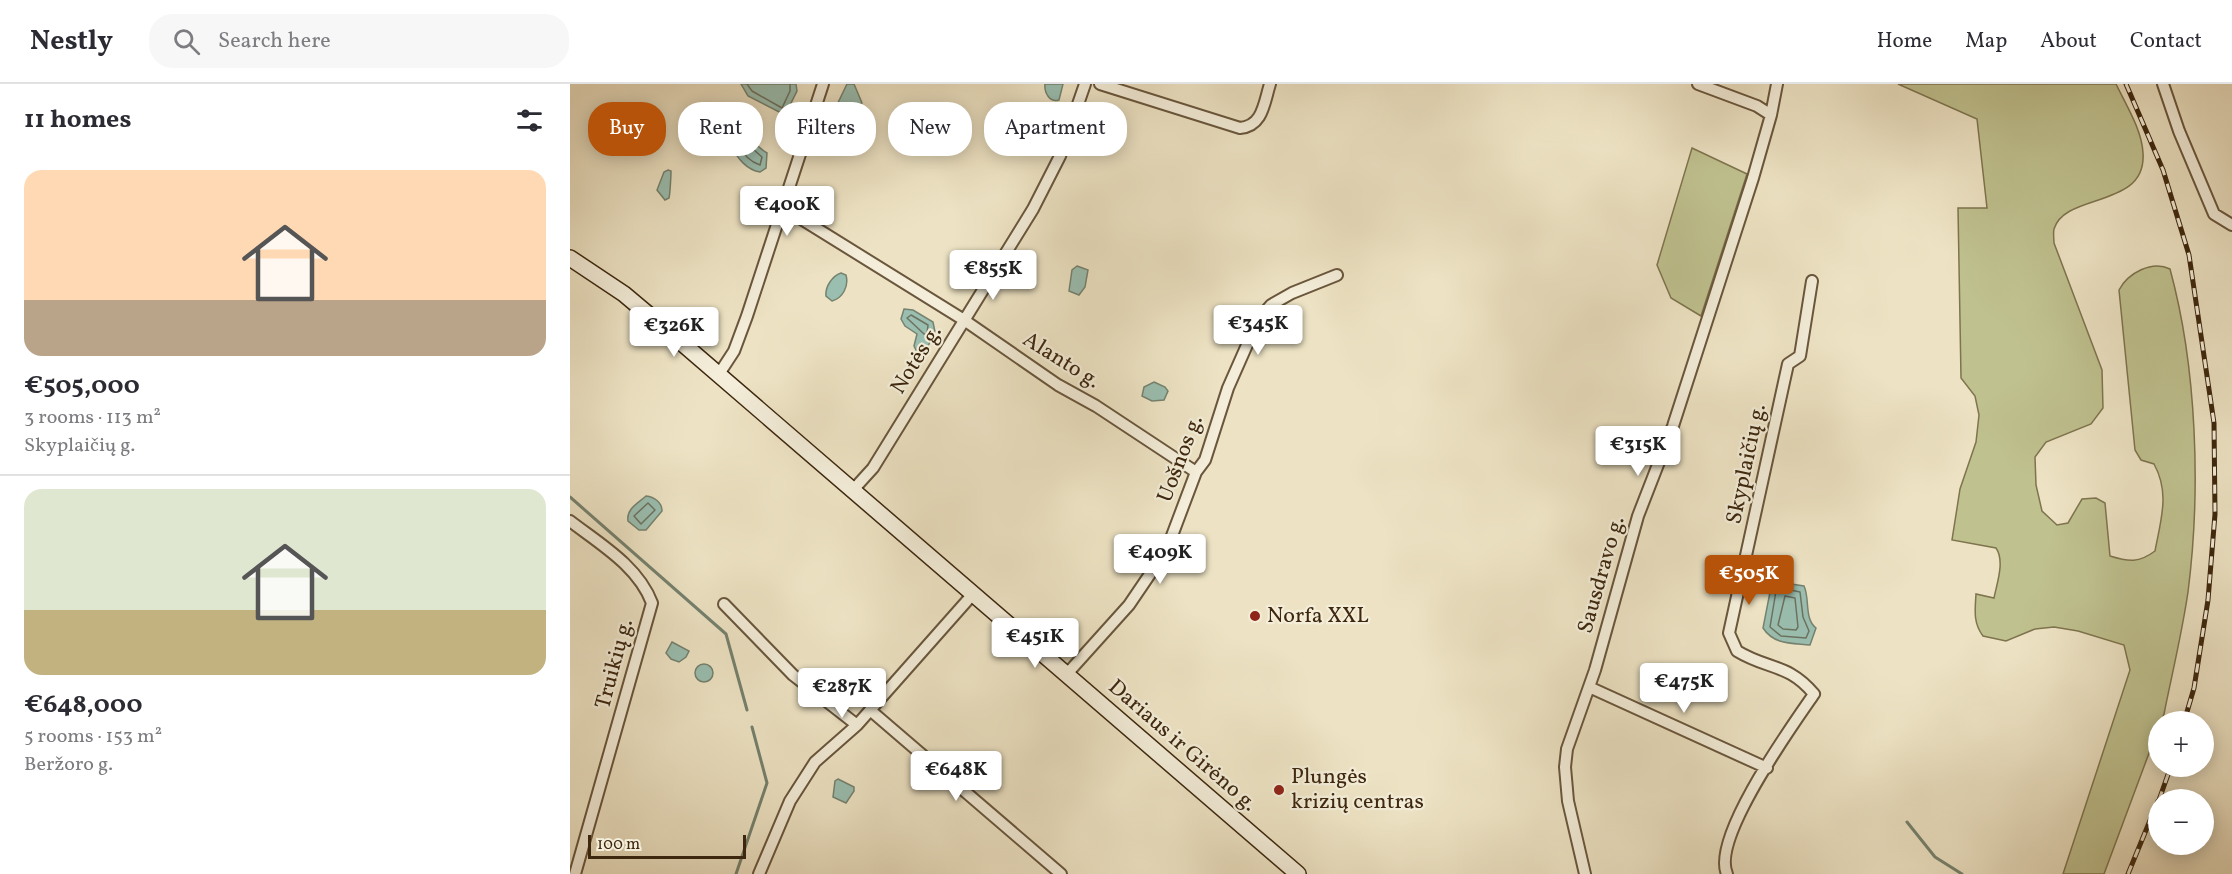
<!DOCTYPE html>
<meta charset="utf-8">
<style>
:root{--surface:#fff;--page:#f7f7f7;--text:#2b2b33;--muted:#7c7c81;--line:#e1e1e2;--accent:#b45309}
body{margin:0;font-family:Vollkorn,serif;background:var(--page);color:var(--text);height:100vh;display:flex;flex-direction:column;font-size:22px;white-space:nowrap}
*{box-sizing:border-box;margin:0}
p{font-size:20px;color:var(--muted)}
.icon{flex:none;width:33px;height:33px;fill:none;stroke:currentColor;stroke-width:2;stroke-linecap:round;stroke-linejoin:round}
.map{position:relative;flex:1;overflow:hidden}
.side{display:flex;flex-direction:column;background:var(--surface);width:570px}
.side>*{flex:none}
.banner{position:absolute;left:18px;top:18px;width:570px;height:54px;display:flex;gap:12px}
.buttons{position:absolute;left:1578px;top:627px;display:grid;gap:12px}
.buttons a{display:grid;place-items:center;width:66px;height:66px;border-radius:50%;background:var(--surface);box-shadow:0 3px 15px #0003;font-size:30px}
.scale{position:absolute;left:18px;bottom:15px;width:158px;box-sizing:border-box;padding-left:6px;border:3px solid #3d270e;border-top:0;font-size:16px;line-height:21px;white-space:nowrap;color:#3d270e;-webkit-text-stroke:4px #f3edd9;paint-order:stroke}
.price{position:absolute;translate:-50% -51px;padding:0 14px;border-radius:6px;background:#fff;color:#222;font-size:20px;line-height:39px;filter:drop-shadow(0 2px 3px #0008)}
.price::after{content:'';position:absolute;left:50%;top:36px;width:18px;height:14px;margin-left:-9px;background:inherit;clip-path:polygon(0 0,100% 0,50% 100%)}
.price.selected{background:var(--accent);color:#fff}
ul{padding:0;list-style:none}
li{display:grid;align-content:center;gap:12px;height:318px;padding:0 24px}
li+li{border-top:2px solid var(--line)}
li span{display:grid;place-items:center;height:186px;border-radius:18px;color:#555}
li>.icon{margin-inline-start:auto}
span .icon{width:108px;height:108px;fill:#fffc;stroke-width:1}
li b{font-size:26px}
h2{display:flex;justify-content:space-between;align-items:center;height:72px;padding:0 24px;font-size:26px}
.pill{padding:0 21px;border-radius:24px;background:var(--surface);box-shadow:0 3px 15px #0003;font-size:21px;line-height:54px}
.pill.selected{background:var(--accent);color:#fff}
header{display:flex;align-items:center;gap:36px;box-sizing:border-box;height:84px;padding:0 30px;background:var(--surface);border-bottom:2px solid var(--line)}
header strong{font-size:28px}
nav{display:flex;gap:33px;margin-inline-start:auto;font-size:21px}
.search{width:420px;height:54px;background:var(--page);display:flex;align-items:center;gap:15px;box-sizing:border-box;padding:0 21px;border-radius:24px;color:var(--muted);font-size:22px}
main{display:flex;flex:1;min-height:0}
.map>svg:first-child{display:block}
.green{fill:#bfc18f;stroke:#7e744e;stroke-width:1.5}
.water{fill:#9abeb0;stroke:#75826f;stroke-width:1.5}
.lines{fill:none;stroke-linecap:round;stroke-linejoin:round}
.shore{stroke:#6c725f;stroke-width:1.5}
.stream{stroke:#75826f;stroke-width:3}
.street-casing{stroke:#69563c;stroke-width:14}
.secondary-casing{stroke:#3d270e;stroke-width:18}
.street{stroke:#f3edd9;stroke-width:10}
.secondary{stroke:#f3edd9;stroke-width:15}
.rail-casing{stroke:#3d270e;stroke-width:5}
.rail{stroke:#f3edd9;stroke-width:3;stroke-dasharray:9;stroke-linecap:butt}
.poi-dot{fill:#8f2418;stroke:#f3edd9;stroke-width:2}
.labels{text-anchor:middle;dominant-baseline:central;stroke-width:4.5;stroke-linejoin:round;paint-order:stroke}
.street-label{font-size:22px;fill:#3d270e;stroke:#f3edd9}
.poi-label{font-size:22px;fill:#3d270e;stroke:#f3edd9;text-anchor:start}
</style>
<header>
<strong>Nestly</strong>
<div class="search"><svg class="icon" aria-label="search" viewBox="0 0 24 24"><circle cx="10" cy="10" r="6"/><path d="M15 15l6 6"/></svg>Search here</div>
<nav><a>Home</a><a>Map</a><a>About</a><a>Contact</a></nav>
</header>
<main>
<section class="side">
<h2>11 homes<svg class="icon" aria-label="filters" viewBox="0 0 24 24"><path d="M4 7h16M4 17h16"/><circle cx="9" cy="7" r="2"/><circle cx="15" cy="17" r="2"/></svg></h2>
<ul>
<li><span style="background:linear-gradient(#ffd9b3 70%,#b9a48a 0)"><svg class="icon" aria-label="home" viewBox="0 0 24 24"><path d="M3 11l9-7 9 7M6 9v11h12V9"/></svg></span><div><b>€505,000</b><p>3 rooms · 113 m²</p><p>Skyplaičių g.</p></div></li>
<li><span style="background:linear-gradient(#dfe7d0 65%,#c2b280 0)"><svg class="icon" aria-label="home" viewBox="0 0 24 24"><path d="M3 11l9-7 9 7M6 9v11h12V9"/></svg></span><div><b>€648,000</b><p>5 rooms · 153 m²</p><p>Beržoro g.</p></div></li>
</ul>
</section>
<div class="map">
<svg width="1662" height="790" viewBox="0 0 1662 790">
<rect width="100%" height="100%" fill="#ede3c4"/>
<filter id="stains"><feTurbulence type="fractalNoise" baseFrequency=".00333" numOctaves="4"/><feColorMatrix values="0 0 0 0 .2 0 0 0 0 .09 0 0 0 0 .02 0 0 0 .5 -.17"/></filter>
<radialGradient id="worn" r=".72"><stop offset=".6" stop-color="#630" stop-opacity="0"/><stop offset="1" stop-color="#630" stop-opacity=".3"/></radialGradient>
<!-- green -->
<path class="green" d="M1328,0h218c10,21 26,46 27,69 4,56 -78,39 -89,76 -1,4 0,10 0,14l48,127 1,38 -12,16 -45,18 -11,15 1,28 6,26 15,14 11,-2 14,-24 14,-1 9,5 5,53c19,6 29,7 45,-5 6,-32 15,-58 -1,-87l-13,-4 -6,-10 -16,-160c9,-17 33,-30 51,-21 27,99 31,222 18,323 -6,41 -16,82 -24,122l-3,7 -3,1v7l-54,145h-41l67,-204 -6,-25 -46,-14 -24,-4 -19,2 -29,12 -23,-5c-10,-13 -8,-26 -7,-42l18,4c3,-15 11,-37 2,-50l-44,-8 8,-51 16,-47 3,-27 -4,-19 -14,-18 -3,-170h29l-10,-89z
M1122,64l55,26 -46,142 -30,-18 -14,-33z"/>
<!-- water -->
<path class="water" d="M171,0h55l1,7 -12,24 -37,-19z
M277,0h7l8,19 -22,13 -5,-3v-4z
M475,0h18l-4,16c-9,3 -15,-7 -14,-16z
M160,22h10c20,18 -2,29 27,47l-1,15 -6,4c-25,-4 -41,-44 -30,-66z
M98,86l3,1c0,5 -1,23 -2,27l-4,2 -8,-10 7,-18z
M507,182l11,4 -3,17 -6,8 -10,-4 3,-21z
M271,189l5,2c3,11 -3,23 -14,26l-6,-5c-1,-9 6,-20 15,-23z
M334,225l9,1 20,12 2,10 -9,18h-10l-2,-4 3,-12 -12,-8 -4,-7z
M584,298l11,5 3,4 -4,9 -12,1 -10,-5 2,-9z
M76,412c8,1 16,6 16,15l-16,19h-7l-11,-9c-2,-12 10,-18 18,-25z
M1208,498l26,4c6,12 0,33 12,42l-6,17c-18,-2 -36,0 -47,-17l8,-41z
M102,558l17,9 -3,6 -7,5 -8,-3 -5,-6z
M125 589a9 9 0 1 1 18 0a9 9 0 1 1-18 0Z
M268,695l16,8v4l-8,12 -13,-6 2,-16z"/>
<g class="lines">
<!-- shore -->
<path class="shore" d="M177,0l5,7 30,17 8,-17v-7
M166,28l5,4 4,26 17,15 -2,8c-21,-7 -27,-31 -27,-50z
M341,231l17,10 -1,9h-3l-17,-16z
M78,419l7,7 -14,14 -7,-8z
M1211,504l19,4 3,25 6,14 -3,7 -25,-2 -11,-9 6,-36z
M1215,512l10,2 3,29 -2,3 -13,-1 -5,-4z"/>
<!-- stream -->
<path class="stream" d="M0,413l156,137 21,76
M1337,738l28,35 27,17
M166,790l31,-91 -15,-56"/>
<defs>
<path id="street" d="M530,0l140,44c23,-2 24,-25 30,-44
M1128,0l59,22 14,9
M1593,0l16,47 35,83 18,11
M212,123l182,113 94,65 38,21 100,66
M149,290l15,-23 13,-35 76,-232
M283,406l20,-22 160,-259 27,-53 25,-72
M0,437c30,23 68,45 82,82l-77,271
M154,520l69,71 64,50
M496,591l63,-70 38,-56 29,-77 9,-12 23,-72 30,-68 13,-15 21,-12 45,-18
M1019,603l178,81
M300,626l191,164
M189,790l31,-73 25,-39 42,-37 116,-131
M1015,790l-17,-73 -3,-34 2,-18 28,-79 43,-154 35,-90 80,-248 18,-63 6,-31
M1157,790c-16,-36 65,-148 87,-180 -26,-31 -46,-24 -77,-43l-8,-18 59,-269 12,-8 12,-75"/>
<path id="secondary" d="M0,174l54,36 44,37 630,543"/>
</defs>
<!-- street casing -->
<use href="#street" class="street-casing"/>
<!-- secondary casing -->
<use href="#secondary" class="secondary-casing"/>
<!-- street -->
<use href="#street" class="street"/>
<!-- secondary -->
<use href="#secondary" class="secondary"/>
<defs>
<path id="rail" d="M1556,0l37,86 26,85 25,168 1,91 -7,86 -14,88 -10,34
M1589,716l12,-34
M1558,790l30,-73"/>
</defs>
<!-- rail casing -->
<use href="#rail" class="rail-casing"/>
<!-- rail -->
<use href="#rail" class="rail"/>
</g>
<!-- markers -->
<g class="poi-dot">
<circle cx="685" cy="532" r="6"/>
<circle cx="709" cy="706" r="6"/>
</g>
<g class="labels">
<!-- street labels -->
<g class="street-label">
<text transform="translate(347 276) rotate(-58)">Notės g.</text>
<text transform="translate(491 277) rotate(32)">Alanto g.</text>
<text transform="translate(611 375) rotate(-69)">Uošnos g.</text>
<text transform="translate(1177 380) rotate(-78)">Skyplaičių g.</text>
<text transform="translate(1032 491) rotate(-74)">Sausdravo g.</text>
<text transform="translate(45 580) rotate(-75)">Truikių g.</text>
<text transform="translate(612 662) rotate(41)">Dariaus ir Girėno g.</text>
</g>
<!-- poi labels -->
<g class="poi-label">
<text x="697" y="532">Norfa XXL</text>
<text x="721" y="693">Plungės<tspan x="721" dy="25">krizių centras</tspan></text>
</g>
</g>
<rect width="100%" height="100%" filter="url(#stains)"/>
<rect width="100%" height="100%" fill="url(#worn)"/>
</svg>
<div class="buttons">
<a>+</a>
<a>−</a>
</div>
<div class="scale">100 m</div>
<b class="price" style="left:217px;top:153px">€400K</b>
<b class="price" style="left:423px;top:217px">€855K</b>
<b class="price" style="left:688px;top:272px">€345K</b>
<b class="price" style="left:104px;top:274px">€326K</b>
<b class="price" style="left:1068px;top:393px">€315K</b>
<b class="price" style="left:590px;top:501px">€409K</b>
<b class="price selected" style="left:1179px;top:522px">€505K</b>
<b class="price" style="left:465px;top:585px">€451K</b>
<b class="price" style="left:1114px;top:630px">€475K</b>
<b class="price" style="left:272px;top:635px">€287K</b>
<b class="price" style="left:386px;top:718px">€648K</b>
<div class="banner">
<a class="pill selected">Buy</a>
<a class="pill">Rent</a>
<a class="pill">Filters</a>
<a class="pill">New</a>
<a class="pill">Apartment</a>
</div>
</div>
</main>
